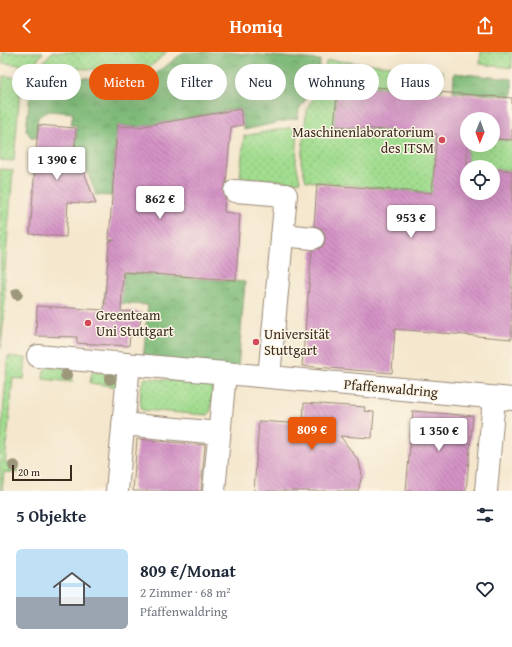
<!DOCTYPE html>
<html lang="de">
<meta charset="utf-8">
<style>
:root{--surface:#fff;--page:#f6f6f7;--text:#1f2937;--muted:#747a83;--line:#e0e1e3;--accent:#ea580c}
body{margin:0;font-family:"Gentium Book Plus",serif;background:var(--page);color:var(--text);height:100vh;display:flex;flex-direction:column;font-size:15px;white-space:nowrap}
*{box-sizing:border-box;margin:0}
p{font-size:13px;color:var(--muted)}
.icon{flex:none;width:22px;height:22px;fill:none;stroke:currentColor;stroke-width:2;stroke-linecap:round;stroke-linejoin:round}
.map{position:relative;height:439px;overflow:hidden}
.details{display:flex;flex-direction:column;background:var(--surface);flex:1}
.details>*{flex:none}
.hud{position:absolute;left:12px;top:12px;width:488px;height:36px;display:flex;gap:8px}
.needle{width:26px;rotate:181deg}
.buttons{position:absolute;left:460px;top:60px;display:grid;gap:8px}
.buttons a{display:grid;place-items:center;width:40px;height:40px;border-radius:50%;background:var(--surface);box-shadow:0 4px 16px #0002;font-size:20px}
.scale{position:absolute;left:12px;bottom:10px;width:60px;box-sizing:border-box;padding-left:4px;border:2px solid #3b2a1e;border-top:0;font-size:11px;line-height:14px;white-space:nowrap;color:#3b2a1e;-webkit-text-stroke:3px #fcf5e5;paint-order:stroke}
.price{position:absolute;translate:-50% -34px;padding:0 9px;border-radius:4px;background:#fff;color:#222;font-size:13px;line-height:26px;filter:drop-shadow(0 1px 2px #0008)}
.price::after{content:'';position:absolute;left:50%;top:24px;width:12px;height:9px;margin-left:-6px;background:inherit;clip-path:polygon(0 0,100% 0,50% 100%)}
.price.current{background:var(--accent);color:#fff}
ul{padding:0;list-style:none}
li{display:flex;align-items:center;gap:12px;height:100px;padding:0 16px}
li+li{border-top:1px solid var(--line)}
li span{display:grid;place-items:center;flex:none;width:112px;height:80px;border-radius:6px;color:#555}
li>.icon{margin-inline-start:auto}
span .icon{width:48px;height:48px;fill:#fffc;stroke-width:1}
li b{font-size:17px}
h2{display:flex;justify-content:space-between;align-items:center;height:48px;padding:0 16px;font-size:17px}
.tag{padding:0 14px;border-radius:18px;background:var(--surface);box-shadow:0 4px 16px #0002;font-size:14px;line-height:36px}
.tag.current{background:var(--accent);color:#fff}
header{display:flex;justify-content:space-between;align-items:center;height:52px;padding:0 16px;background:var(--accent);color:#fff;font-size:18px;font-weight:700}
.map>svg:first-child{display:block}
.grass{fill:url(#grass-dots);stroke:#6e8457}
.forest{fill:url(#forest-crowns);stroke:#5e734c}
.building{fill:url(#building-back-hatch)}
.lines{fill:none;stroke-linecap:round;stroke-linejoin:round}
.minor-casing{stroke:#988876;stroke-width:24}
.minor{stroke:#fff;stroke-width:22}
.tree{fill:#9d987c}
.poi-dot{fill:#d1495b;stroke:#fcf5e5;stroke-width:1.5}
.labels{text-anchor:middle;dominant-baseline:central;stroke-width:3;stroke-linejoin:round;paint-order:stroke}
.poi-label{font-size:14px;fill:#3b2a1e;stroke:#fcf5e5;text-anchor:start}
.street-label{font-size:14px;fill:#3b2a1e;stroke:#fcf5e5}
</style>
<header><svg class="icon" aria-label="back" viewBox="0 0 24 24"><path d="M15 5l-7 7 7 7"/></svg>Homiq<svg class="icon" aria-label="share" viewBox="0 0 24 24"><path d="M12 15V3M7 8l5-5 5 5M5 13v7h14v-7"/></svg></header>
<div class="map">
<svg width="512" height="439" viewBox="0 0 512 439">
<defs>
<pattern id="grass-dots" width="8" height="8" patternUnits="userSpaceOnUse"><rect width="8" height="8" fill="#a2dd90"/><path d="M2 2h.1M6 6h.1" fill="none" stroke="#8cbe7c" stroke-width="1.8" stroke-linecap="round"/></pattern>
<pattern id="forest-crowns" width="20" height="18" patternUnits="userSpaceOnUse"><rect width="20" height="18" fill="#81bc7a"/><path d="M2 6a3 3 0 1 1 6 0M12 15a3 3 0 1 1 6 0" fill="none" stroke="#6b9963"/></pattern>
<pattern id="building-back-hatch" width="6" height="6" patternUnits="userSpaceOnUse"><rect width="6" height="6" fill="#d493c6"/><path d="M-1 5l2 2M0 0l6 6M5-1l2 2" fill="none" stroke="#ad78a0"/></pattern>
</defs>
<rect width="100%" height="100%" fill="#fcf5e5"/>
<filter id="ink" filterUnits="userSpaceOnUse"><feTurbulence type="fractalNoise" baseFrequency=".025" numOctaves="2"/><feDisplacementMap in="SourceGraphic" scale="8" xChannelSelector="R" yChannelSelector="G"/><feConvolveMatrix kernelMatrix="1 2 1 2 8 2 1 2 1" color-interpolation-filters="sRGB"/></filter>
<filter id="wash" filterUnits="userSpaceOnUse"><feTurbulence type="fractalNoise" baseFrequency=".012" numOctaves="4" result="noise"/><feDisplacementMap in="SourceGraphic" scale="16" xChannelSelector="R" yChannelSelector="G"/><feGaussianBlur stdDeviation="0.9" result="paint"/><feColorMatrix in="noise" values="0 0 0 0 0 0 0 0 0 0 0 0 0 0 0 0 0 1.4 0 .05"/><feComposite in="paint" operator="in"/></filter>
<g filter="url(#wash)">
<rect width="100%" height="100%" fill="#f4e7cd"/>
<!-- grass -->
<path class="grass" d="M3,0h40l-10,14 -31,-3z
M52,0h115l-17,15 -13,5 -97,-6z
M481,0h31v16l-32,-4z
M329,8l114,11 -1,20 -105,-7 -3,42 103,9 -5,58 -126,-12 -5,-19 5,-48 3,-9 16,-24 1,-19z
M3,24l18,2 -7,83 -14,-1v-49z
M298,74l-2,37 4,18 -5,1 -55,-5 4,-41z
M493,87l19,2v29l-19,-1v-2h-26v-22h26z
M0,117l13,1 -9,110 1,23 -4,45z
M8,304l18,2 -2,21 -11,-1 -8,85 13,1v9l-14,-1 -2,19h-2v-44z
M49,314l21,2 2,3v11l-29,-3 1,-8z
M92,320l25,1 1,14 -28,-4z
M145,326l66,6c3,6 2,26 -3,31l-66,-5c-3,-6 -2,-27 3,-32z"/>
<!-- forest -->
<path class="forest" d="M184,0h40l96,8 -1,19 -20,30 -1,9 -54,12 -4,-22 -101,19 -22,-1 -5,70 -17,-1v-3l-11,-29 -9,-10 2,-27 -6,-1 2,-12 -24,-2 -11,6 -1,21 -6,-1 -5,-7 5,-46 3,-6 5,-3 98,6 11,-1z
M454,21l58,6v17l-59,-4z
M124,221l121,9 -7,87 -95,-7 5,-57 -44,-3 2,-18 17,1z"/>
<g id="blocks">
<!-- building -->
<path class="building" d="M338,32l174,14v42l-19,-1v-20h-26v74h26v-24l19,2v168l-117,-10 -3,44 -90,-7 10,-116 6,-1 5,-3 2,-7 -1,-7 -3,-4 -7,-2 3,-42 115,9 5,-59 -103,-8z
M240,57l3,16 -12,2 -5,56 -3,7 2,8 -1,14 16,2 -4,66 -113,-8 -2,39 20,1 -2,24 -9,-1 -1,11 -52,-3v-6l-41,-1 1,-30 67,4 5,-68 6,-2h-6l8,-114 21,1z
M38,73l38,3 -2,32 8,6 14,38 -28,-2 -2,35 -36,-3z
M304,351l61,4 -1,4 10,1 -2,26 -32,-2 19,25 3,14 -4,16h-104l5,-70 44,3z
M413,359l60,5 -7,75h-60z
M137,387l68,6 -4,46h-68z"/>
</g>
</g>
<g filter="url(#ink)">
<use href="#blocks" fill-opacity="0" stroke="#988876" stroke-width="1"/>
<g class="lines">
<defs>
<path id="minor" d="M235,139l51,4 -17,182
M282,183l31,3
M38,304l474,43
M123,372l96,9
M117,439l12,-127
M214,439l11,-118
M486,439l8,-93"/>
</defs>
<!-- minor casing -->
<use href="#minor" class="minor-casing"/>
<!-- minor -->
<use href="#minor" class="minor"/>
</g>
<!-- trees -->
<g class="tree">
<circle cx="17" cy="242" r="6"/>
<circle cx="66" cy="323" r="6"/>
<circle cx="110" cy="327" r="6"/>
<circle cx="14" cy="414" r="6"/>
</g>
</g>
<!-- markers -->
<g class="poi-dot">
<circle cx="442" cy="88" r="4"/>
<circle cx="88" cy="271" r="4"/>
<circle cx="256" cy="290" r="4"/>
</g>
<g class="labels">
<!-- poi labels -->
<g class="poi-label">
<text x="434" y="80" text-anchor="end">Maschinenlaboratorium<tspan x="434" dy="16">des ITSM</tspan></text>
<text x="96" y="263">Greenteam<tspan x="96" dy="16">Uni Stuttgart</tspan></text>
<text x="264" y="282">Universität<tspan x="264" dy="16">Stuttgart</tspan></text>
</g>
<!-- street labels -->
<g class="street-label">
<text transform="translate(391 336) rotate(5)">Pfaffenwaldring</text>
</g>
</g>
</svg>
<div class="buttons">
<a><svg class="needle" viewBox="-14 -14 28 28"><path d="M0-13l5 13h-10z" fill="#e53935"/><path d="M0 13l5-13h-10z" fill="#747a83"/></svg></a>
<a><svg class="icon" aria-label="locate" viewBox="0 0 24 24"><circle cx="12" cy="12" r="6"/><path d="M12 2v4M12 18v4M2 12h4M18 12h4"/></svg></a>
</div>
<div class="scale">20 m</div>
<b class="price" style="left:57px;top:129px">1 390 €</b>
<b class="price" style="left:160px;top:168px">862 €</b>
<b class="price" style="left:411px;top:187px">953 €</b>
<b class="price current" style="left:312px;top:399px">809 €</b>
<b class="price" style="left:439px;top:400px">1 350 €</b>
<div class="hud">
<a class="tag">Kaufen</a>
<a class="tag current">Mieten</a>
<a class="tag">Filter</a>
<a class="tag">Neu</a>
<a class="tag">Wohnung</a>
<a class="tag">Haus</a>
</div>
</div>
<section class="details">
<h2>5 Objekte<svg class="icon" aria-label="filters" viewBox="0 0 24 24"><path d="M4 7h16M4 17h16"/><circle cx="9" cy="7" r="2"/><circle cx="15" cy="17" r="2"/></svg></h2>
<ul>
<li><span style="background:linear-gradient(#bfe0f5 60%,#9aa5b1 0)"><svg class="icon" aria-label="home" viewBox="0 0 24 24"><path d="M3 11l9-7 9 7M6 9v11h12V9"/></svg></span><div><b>809 €/Monat</b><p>2 Zimmer · 68 m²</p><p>Pfaffenwaldring</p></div><svg class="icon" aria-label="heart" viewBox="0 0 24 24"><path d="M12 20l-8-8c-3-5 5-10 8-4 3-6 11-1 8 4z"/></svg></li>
</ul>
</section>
